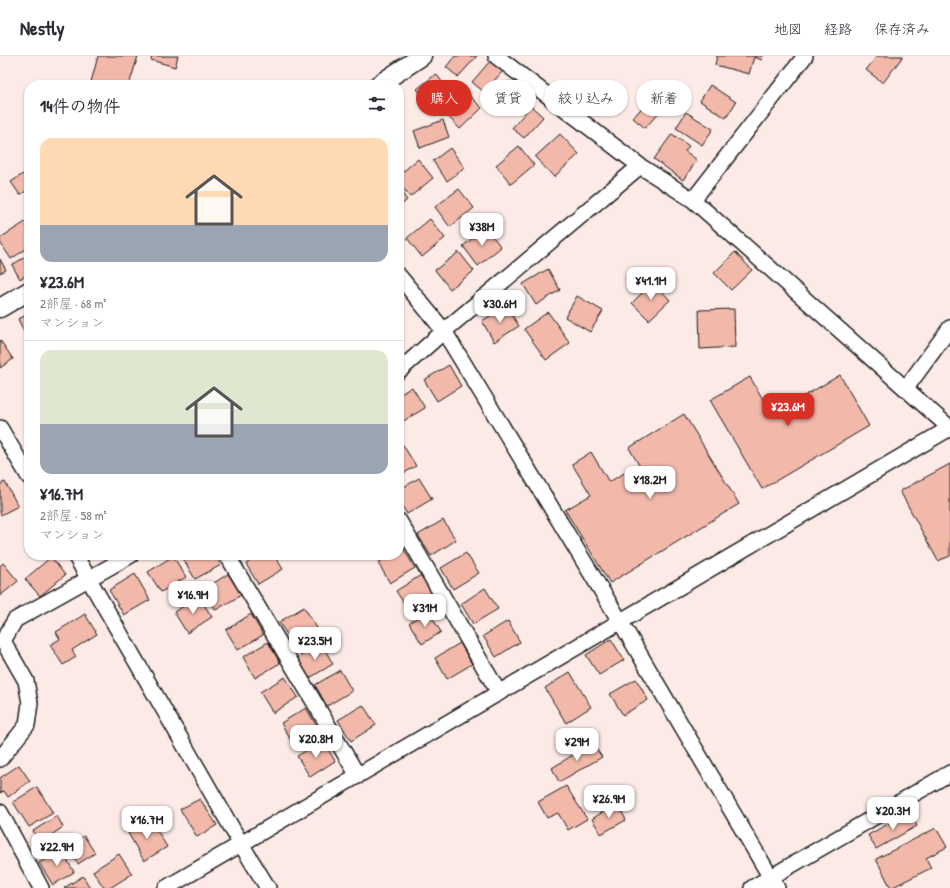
<!DOCTYPE html>
<html lang="ja">
<meta charset="utf-8">
<style>
:root{--surface:#fff;--page:#f7f7f7;--text:#2b2b33;--muted:#7c7c81;--line:#e1e1e2;--accent:#d93025}
body{margin:0;font-family:"Patrick Hand","Klee One",sans-serif;background:var(--page);color:var(--text);height:100vh;display:flex;flex-direction:column;font-size:15px;white-space:nowrap}
*{box-sizing:border-box;margin:0}
p{font-size:13px;color:var(--muted)}
.icon{flex:none;width:22px;height:22px;fill:none;stroke:currentColor;stroke-width:2;stroke-linecap:round;stroke-linejoin:round}
.map{position:relative;flex:1;overflow:hidden}
.panel{position:absolute;left:24px;top:24px;width:380px;height:480px;display:flex;flex-direction:column;background:var(--surface);border-radius:16px;box-shadow:0 1px 3px #0004}
.panel>*{flex:none}
.banner{position:absolute;left:416px;top:24px;width:380px;height:36px;display:flex;gap:8px}
.price{position:absolute;translate:-50% -34px;padding:0 9px;border-radius:8px;background:#fff;color:#222;font-size:13px;line-height:26px;filter:drop-shadow(0 1px 2px #0008)}
.price::after{content:'';position:absolute;left:50%;top:24px;width:12px;height:9px;margin-left:-6px;background:inherit;clip-path:polygon(0 0,100% 0,50% 100%)}
.price.active{background:var(--accent);color:#fff}
ul{padding:0;list-style:none}
li{display:grid;align-content:center;gap:8px;height:212px;padding:0 16px}
li+li{border-top:1px solid var(--line)}
li span{display:grid;place-items:center;height:124px;border-radius:12px;color:#555}
li>.icon{margin-inline-start:auto}
span .icon{width:72px;height:72px;fill:#fffc;stroke-width:1}
li b{font-size:17px}
h2{display:flex;justify-content:space-between;align-items:center;height:48px;padding:0 16px;font-size:17px}
.pill{padding:0 14px;border-radius:18px;background:var(--surface);box-shadow:0 1px 3px #0004;font-size:14px;line-height:36px}
.pill.active{background:var(--accent);color:#fff}
header{display:flex;align-items:center;gap:24px;box-sizing:border-box;height:56px;padding:0 20px;background:var(--surface);border-bottom:1px solid var(--line)}
header strong{font-size:19px}
nav{display:flex;gap:22px;margin-inline-start:auto;font-size:14px}
.map>svg:first-child{display:block}
.building{fill:#f2b8aa;stroke:#1c1c1c}
.lines{fill:none;stroke-linecap:round;stroke-linejoin:round}
.minor-casing{stroke:#1c1c1c;stroke-width:18}
.tertiary-casing{stroke:#1c1c1c;stroke-width:21}
.minor{stroke:#fff;stroke-width:15}
.tertiary{stroke:#fff;stroke-width:18}
</style>
<header>
<strong>Nestly</strong>
<nav><a>地図</a><a>経路</a><a>保存済み</a></nav>
</header>
<div class="map">
<svg width="950" height="832" viewBox="0 0 950 832">
<rect width="100%" height="100%" fill="#fbeae6"/>
<filter id="ink" filterUnits="userSpaceOnUse"><feTurbulence type="fractalNoise" baseFrequency=".025" numOctaves="2"/><feDisplacementMap in="SourceGraphic" scale="8" xChannelSelector="R" yChannelSelector="G"/><feConvolveMatrix kernelMatrix="1 2 1 2 8 2 1 2 1" color-interpolation-filters="sRGB"/></filter>
<g filter="url(#ink)">
<!-- building -->
<path class="building" d="M98,0h40l-9,29h-27l-11,-3z
M152,0h26l-3,11 -24,-7z
M455,0h22l-19,21 -12,-10z
M717,0h46l-1,4 -8,-3 -5,17 -34,-9z
M877,0h26l-20,27 -17,-13z
M491,4l12,11 -19,21 -12,-10z
M436,18l14,18 -19,15 -14,-18z
M509,25l12,11 -19,21 -12,-10z
M710,29l26,17 -10,16 -26,-17z
M465,35l17,17 -22,21 -16,-17z
M652,40l12,11 -19,21 -12,-10z
M531,50l12,11 -19,21 -12,-10z
M686,56l27,17 -11,16 -26,-17z
M443,64l6,17 -29,11 -6,-17z
M560,78l19,20 -25,23 -19,-20z
M672,78l17,12 -4,5 12,9 -14,20 -29,-21z
M519,90l15,19 -23,19 -15,-19z
M450,92l15,20 -18,13 -14,-20z
M418,103l15,19 -23,19 -11,-14v-8z
M29,114v19l-9,6 -9,-13z
M399,133l8,11 -8,7z
M459,133l15,19 -24,19 -15,-20z
M430,163l15,19 -23,19 -15,-19z
M27,165l2,3v23l-18,12 -11,-17v-4z
M486,172l15,19 -23,19 -15,-20z
M459,196l15,19 -24,18 -15,-19z
M735,196l17,18 -21,20 -17,-17z
M25,201l4,7v9l-9,6 -8,-14z
M0,203l6,11 -6,3z
M548,213l12,21 -24,15 -13,-21z
M653,226l17,18 -21,20 -17,-17z
M577,240l26,15 -13,21 -25,-15z
M506,250l13,20 -25,16 -12,-21z
M734,253l1,38 -35,2 -1,-39z
M548,256l22,31 -24,17 -22,-31z
M29,258v29l-11,-24z
M0,284l13,19 -13,9z
M29,308v9l-4,-6z
M449,309l12,21 -24,15 -13,-21z
M840,319l29,51 -107,63 -52,-89 40,-23 22,38z
M412,331l13,21 -25,15 -1,-2v-26z
M684,358l55,90 -129,79 -45,-73 26,-15 -19,-31 19,-12 18,30 17,-10 11,17 12,-7 -20,-34z
M403,389l13,21 -17,10v-28z
M950,408v92l-12,5 -38,-70z
M419,422l13,21 -25,15 -8,-13v-11z
M5,426l13,24 -17,9 -1,-3v-28z
M443,464l13,20 -25,16 -13,-21z
M403,492l12,20 -25,15 -12,-20 12,-8h9v-5z
M466,497l13,20 -26,16 -12,-21z
M181,499h34l6,10 -26,14z
M259,499h15l9,14 -25,15 -12,-20z
M173,500l13,21 -25,15 -13,-20z
M51,501l14,18 -25,21 -15,-17z
M3,507l15,18 -18,15v-30z
M135,518l15,26 -26,15 -15,-25z
M228,518l13,21 -25,15 -13,-20z
M421,519l13,21 -25,15 -13,-20z
M485,532l13,21 -25,15 -12,-20z
M199,541l13,20 -25,16 -13,-21z
M304,551l13,21 -25,15 -13,-21z
M428,555l13,21 -19,12 -13,-21z
M85,558l12,20 -25,16 4,7 -13,8 -13,-20 10,-6 -4,-7z
M251,558l12,21 -25,15 -12,-20z
M508,565l12,21 -24,15 -13,-21z
M611,583l13,21 -25,15 -13,-20z
M268,586l12,21 -25,15 -12,-21z
M321,587l12,21 -25,15 -12,-20z
M460,587l12,21 -25,15 -12,-21z
M340,614l12,21 -25,15 -12,-21z
M570,616l21,35 -25,16 -21,-35z
M285,621l13,20 -25,16 -13,-21z
M636,623l12,21 -25,15 -13,-21z
M363,649l13,20 -25,16 -13,-21z
M306,652l12,20 -25,16 -12,-21z
M323,685l12,20 -25,16 -13,-21z
M592,687l10,14 -43,25 -7,-14z
M19,709l11,16 -22,16 -4,-6 -4,2v-15z
M566,730l21,33 -19,11 -10,-17 -11,5 -9,-16z
M37,731l16,26 -24,14 -16,-25z
M200,743l17,26 -20,12 -17,-28z
M617,747l9,17 -25,14 -9,-15z
M910,756l7,14 -41,23 -8,-14z
M57,760l6,11 -23,16 -7,-12z
M151,764l16,27 -23,14 -16,-28z
M936,772l11,19 -21,11 5,10 -40,20 -15,-29z
M84,780l11,17 -17,11 -11,-17z
M61,794l13,22 -21,13 -14,-22z
M119,798l13,20 -22,14h-6l-11,-17z
M83,820l7,12h-26z"/>
<g class="lines">
<defs>
<path id="minor" d="M693,144l112,-144
M399,220l45,55 176,290 157,267
M399,315l45,-40 196,-165
M906,332l44,-60
M0,372l29,49
M399,465l100,172
M75,499l166,289 27,44
M227,499l131,221
M0,703l27,-34 3,-22 -4,-22 -23,-40 12,-21 116,-65
M0,756l41,76
M166,832l784,-460 -257,-228 -53,-34 -144,-110
M752,832l198,-115"/>
<path id="tertiary" d="M378,29l44,-29
M0,252l29,-17"/>
</defs>
<!-- minor casing -->
<use href="#minor" class="minor-casing"/>
<!-- tertiary casing -->
<use href="#tertiary" class="tertiary-casing"/>
<!-- minor -->
<use href="#minor" class="minor"/>
<!-- tertiary -->
<use href="#tertiary" class="tertiary"/>
</g>
</g>
</svg>
<b class="price" style="left:482px;top:191px">¥38M</b>
<b class="price" style="left:651px;top:245px">¥41.1M</b>
<b class="price" style="left:500px;top:268px">¥30.6M</b>
<b class="price active" style="left:788px;top:371px">¥23.6M</b>
<b class="price" style="left:650px;top:444px">¥18.2M</b>
<b class="price" style="left:193px;top:559px">¥16.9M</b>
<b class="price" style="left:425px;top:572px">¥31M</b>
<b class="price" style="left:315px;top:605px">¥23.5M</b>
<b class="price" style="left:316px;top:703px">¥20.8M</b>
<b class="price" style="left:577px;top:706px">¥29M</b>
<b class="price" style="left:609px;top:763px">¥26.9M</b>
<b class="price" style="left:893px;top:775px">¥20.3M</b>
<b class="price" style="left:147px;top:784px">¥16.7M</b>
<b class="price" style="left:57px;top:811px">¥22.9M</b>
<div class="banner">
<a class="pill active">購入</a>
<a class="pill">賃貸</a>
<a class="pill">絞り込み</a>
<a class="pill">新着</a>
</div>
<section class="panel">
<h2>14件の物件<svg class="icon" aria-label="filters" viewBox="0 0 24 24"><path d="M4 7h16M4 17h16"/><circle cx="9" cy="7" r="2"/><circle cx="15" cy="17" r="2"/></svg></h2>
<ul>
<li><span style="background:linear-gradient(#ffd9b3 70%,#9aa5b1 0)"><svg class="icon" aria-label="home" viewBox="0 0 24 24"><path d="M3 11l9-7 9 7M6 9v11h12V9"/></svg></span><div><b>¥23.6M</b><p>2部屋 · 68 m²</p><p>マンション</p></div></li>
<li><span style="background:linear-gradient(#dfe7d0 60%,#9aa5b1 0)"><svg class="icon" aria-label="home" viewBox="0 0 24 24"><path d="M3 11l9-7 9 7M6 9v11h12V9"/></svg></span><div><b>¥16.7M</b><p>2部屋 · 58 m²</p><p>マンション</p></div></li>
</ul>
</section>
</div>
